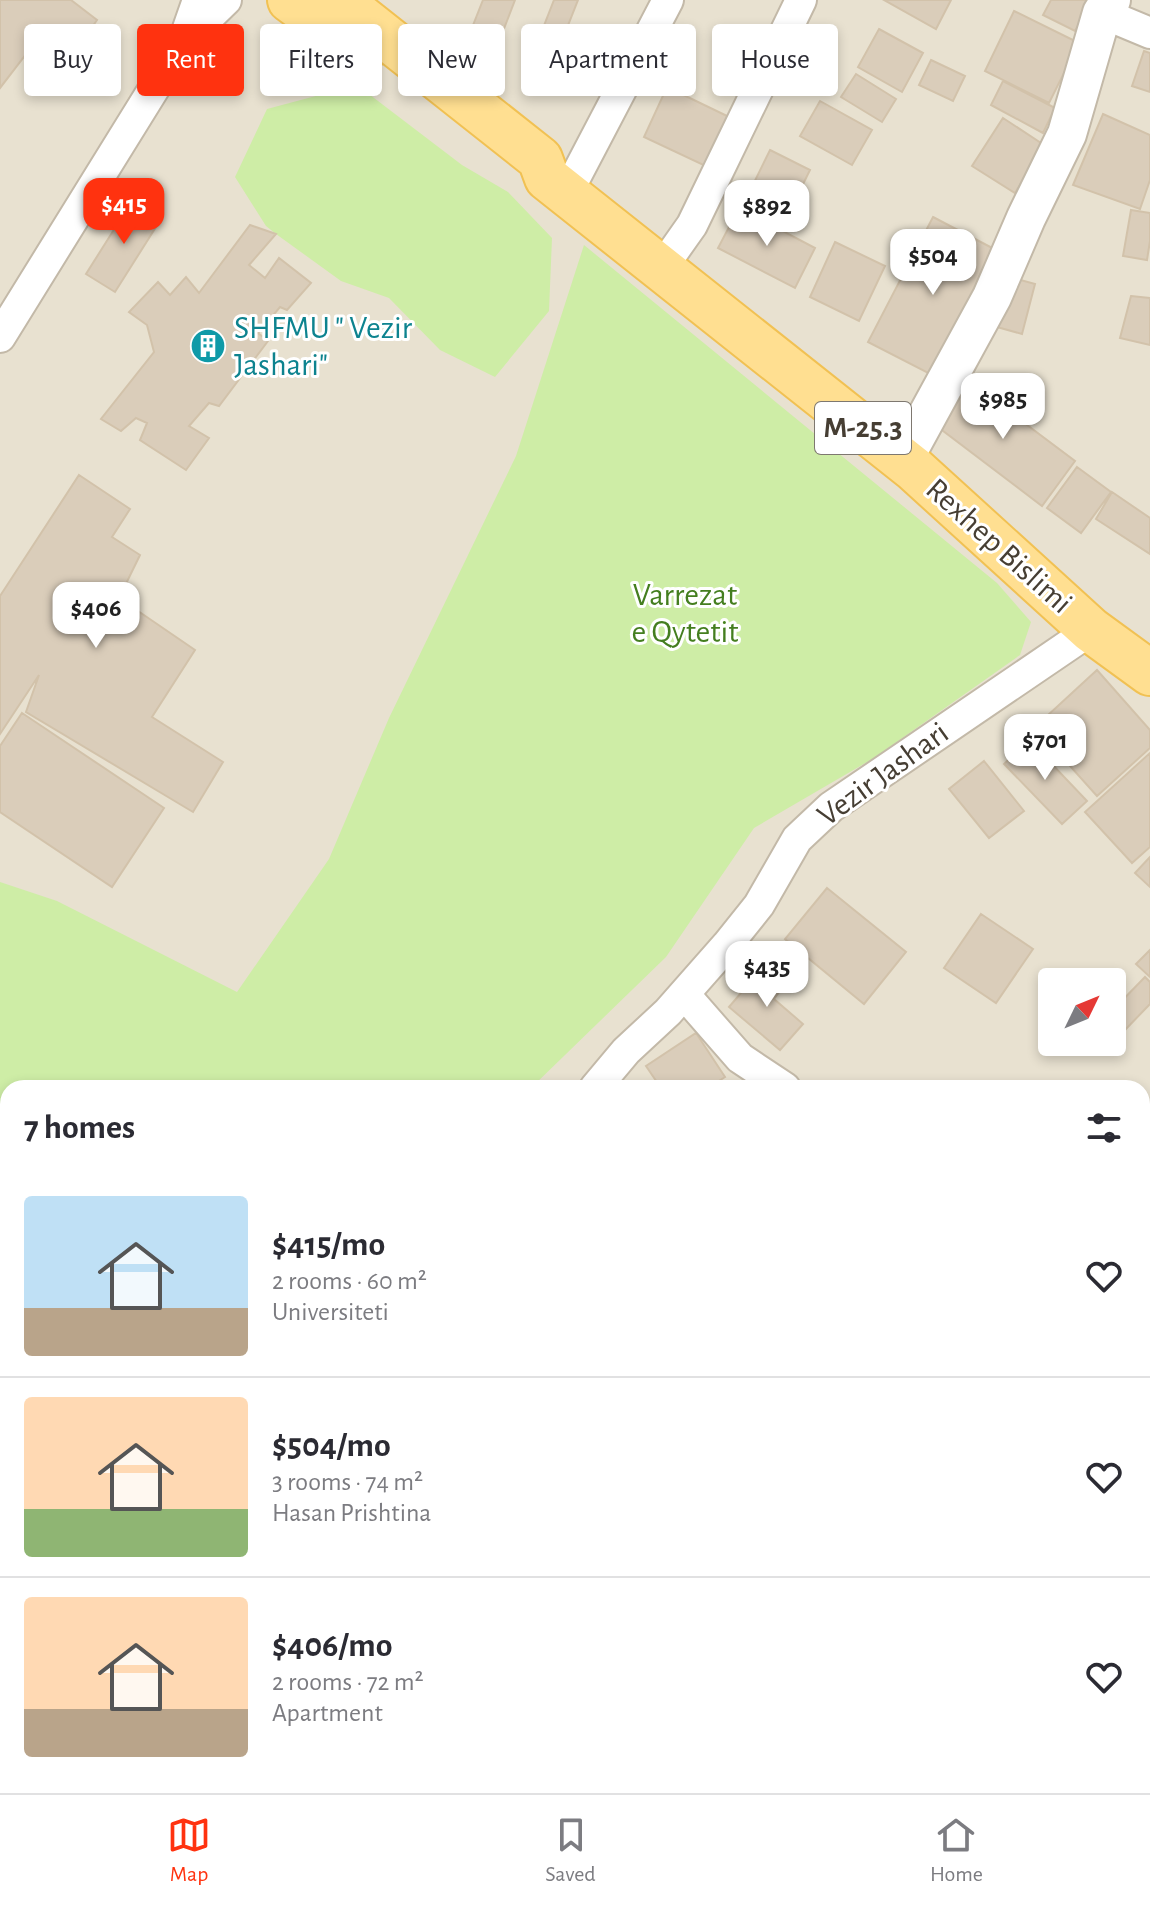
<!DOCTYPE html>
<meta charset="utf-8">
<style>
:root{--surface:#fff;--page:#f2f2f3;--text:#2b2b33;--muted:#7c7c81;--line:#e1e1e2;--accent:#ff320f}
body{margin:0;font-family:"Alegreya Sans",sans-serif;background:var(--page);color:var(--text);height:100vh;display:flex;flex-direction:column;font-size:30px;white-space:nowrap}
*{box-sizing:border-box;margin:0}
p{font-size:26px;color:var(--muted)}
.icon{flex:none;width:44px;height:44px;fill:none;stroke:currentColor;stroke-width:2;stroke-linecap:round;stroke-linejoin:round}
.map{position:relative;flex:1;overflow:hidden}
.side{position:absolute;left:0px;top:1080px;width:1150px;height:714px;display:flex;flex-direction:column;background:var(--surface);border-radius:24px 24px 0 0;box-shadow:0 4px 12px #0003}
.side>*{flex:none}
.top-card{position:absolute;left:24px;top:24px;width:1102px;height:72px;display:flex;gap:16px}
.needle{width:52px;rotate:47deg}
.controls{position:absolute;left:1038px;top:968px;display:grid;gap:16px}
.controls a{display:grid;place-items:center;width:88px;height:88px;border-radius:8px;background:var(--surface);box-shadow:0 4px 12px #0003;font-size:40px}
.price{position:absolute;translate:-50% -68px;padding:0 18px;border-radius:16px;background:#fff;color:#222;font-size:26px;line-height:52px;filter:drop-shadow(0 2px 4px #0008)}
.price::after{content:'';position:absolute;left:50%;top:48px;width:24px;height:18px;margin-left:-12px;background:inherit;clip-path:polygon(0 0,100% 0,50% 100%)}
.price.selected{background:var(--accent);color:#fff}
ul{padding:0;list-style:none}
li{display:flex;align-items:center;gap:24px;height:200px;padding:0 24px}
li+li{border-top:2px solid var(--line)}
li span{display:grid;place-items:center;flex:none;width:224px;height:160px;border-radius:8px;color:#555}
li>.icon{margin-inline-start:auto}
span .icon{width:96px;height:96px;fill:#fffc;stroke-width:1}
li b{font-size:34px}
h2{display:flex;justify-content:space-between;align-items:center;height:96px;padding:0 24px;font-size:34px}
.pill{padding:0 28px;border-radius:8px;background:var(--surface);box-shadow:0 4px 12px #0003;font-size:28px;line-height:72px}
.pill.selected{background:var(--accent);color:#fff}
.tabs{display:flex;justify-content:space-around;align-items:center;height:112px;border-top:2px solid var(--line);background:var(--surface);font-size:22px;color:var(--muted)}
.tabs a{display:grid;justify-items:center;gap:4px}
.tabs .selected{color:var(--accent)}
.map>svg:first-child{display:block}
.residential{fill:#e8e1d0;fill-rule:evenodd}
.green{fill:#ceeda6}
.building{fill:#dacdba;stroke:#d2c2aa;stroke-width:2}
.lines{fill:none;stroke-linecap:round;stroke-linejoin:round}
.service-casing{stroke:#c3b9a8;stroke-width:20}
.minor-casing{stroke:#c3b9a8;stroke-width:34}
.tertiary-casing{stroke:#c3b9a8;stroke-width:42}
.primary-casing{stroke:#f1c153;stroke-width:48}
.service{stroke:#fff;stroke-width:16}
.minor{stroke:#fff;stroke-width:30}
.tertiary{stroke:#fff;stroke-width:38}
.primary{stroke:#ffdf91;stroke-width:44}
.labels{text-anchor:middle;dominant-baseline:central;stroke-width:6;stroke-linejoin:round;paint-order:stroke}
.shield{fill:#fff;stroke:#7e7870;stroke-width:2}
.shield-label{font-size:30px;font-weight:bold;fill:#463e33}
.culture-label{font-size:32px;fill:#0d838f;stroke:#fff;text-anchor:start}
.street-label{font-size:32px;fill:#463e33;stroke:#fff}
.park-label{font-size:32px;fill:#447e1f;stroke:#fff}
</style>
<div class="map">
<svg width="1150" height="1793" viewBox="0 0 1150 1793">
<rect width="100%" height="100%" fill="#f4efe3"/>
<!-- residential -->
<path class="residential" d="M0,0h1150v1793h-1150zM1052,982h60v60h-60zM8,1088h1134v698h-1134z"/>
<!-- green -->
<path class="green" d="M357,85l105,80 46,27 44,46 -3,73 -54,66 -55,-27 -51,-52 -48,-17 -65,-47 -10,-8 -31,-49 32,-68z
M584,245l413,338 34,39 -11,33 -146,103 -120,70 -88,129 -135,131h-523v256l-8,3v-465l57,19 180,91 92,-133 60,-141 127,-262z"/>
<!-- building -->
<path class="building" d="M0,0h71l26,20 -39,56 -31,-23 -27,35z
M483,0h32l-25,65 -26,-17z
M554,0h24l-28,71 -21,-7z
M884,0h67l-15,29z
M1051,0h41l-17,31 -32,-16z
M1014,11l65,32 -30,60 -64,-32z
M879,29l44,24 -21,39 -44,-25z
M1144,51l6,2v39l-18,-6z
M931,60l34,16 -12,25 -34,-16z
M856,74l40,25 -14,23 -41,-25z
M1003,81l52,27 -12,25 -52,-28z
M667,87l87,42 -23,49 -87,-41z
M820,101l52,29 -20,35 -52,-29z
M1103,114l47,21v45l-10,29 -67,-24z
M1003,118l41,27 -29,48 -43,-27z
M770,150l40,20 -26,53 -40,-20z
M132,201l29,18 -46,73 -29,-18z
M739,208l76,40 -20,40 -77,-40z
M1131,210l19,3v28l-3,19 -24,-4z
M933,217l65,34 -64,125 -66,-34z
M250,225l26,9 -27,31 16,13 14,-20 32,25 -24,27 -7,-3 -22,26 10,8 -49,65 -10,-3 -20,23 20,12 -23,32 -46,-30 7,-17 -11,-5 -15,13 -20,-12 53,-67 -7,-27 -18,-13 29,-30 12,13 16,-18 13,16z
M835,242l50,24 -26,55 -49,-24z
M1010,277l25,7 -13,50 -25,-7z
M1131,296l19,2v47l-30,-7z
M963,377l112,84 -33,45 -112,-85z
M1077,467l34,25 -30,41 -34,-25z
M79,475l51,34 -18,28 28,18 -21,43 76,52 -43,67 71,45 -30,50 -167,-100 13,-37 -39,59v-138z
M1112,492l38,26v36l-54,-35z
M1097,670l53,60v18l-53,48 -62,-69z
M22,713l142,95 -52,79 -112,-75v-66z
M1029,740l58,61 -25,23 -58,-60z
M1150,753v94l-18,16 -47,-51z
M984,761l40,50 -35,27 -40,-49z
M1150,857v30l-15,-14z
M827,888l79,64 -42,52 -79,-65z
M981,914l52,35 -37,54 -52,-35z
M1150,950v27l-14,-13z
M765,965l21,18 -12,16 29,25 -23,26 -51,-43z
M1145,977l5,5v22l-26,27 -12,-11v-9z
M696,1033l29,44 -17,11h-47l-15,-22z
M1142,1132l8,4v79l-8,-5z
M1142,1285l8,4v31l-8,-4z
M1142,1704l5,1 3,7v48l-8,24z
M8,1756v30h42l-5,7h-29l-16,-11v-15z
M511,1786h32v7h-33z
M548,1786h46l-1,7h-46z
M631,1786h47l-1,7h-46z"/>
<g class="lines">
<defs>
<path id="service" d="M904,1793v-7
M1004,1793v-7
M1092,1793l1,-7"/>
<path id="minor" d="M1102,13l48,20
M189,36l37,-36
M567,193l101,-193
M661,269l31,-44 109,-225
M0,337l184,-297 14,-40
M684,994l56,64 45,30
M595,1088l31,-37 42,-39 59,-67 32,-40 38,-66 34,-32 260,-177
M0,1375l8,-4
M0,1677l8,-9
M165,1793l1,-7
M501,1793l1,-7"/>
<path id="tertiary" d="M903,460l89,-163 34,-79 41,-84 35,-121 9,-13"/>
<path id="primary" d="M290,0l72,53
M339,0l201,159 7,19 367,291 177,161 59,43"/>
</defs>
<!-- service casing -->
<use href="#service" class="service-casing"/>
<!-- minor casing -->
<use href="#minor" class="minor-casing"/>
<!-- tertiary casing -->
<use href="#tertiary" class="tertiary-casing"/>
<!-- primary casing -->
<use href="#primary" class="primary-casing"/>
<!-- service -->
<use href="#service" class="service"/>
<!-- minor -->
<use href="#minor" class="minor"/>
<!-- tertiary -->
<use href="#tertiary" class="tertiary"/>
<!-- primary -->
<use href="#primary" class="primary"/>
</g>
<!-- icons -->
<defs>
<symbol id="building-disc" viewBox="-11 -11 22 22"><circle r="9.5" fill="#0f9aa8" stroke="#fff"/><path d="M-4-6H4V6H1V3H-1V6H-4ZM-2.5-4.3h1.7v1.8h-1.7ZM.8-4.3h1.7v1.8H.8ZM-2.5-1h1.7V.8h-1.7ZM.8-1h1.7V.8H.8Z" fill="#fff"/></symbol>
</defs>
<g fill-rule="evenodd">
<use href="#building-disc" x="188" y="326" width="40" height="40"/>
</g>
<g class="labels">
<!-- shield labels -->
<rect class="shield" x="815" y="402" width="96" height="52" rx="6"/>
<g class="shield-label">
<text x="863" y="428">M-25.3</text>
</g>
<!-- culture labels -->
<g class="culture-label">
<text x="234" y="328">SHFMU " Vezir<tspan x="234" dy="37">Jashari"</tspan></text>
</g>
<!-- street labels -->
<g class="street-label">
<text transform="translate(999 546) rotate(42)">Rexhep Bislimi</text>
<text transform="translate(883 774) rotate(-36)">Vezir Jashari</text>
</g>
<!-- park labels -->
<g class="park-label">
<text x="685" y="595">Varrezat<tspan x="685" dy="37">e Qytetit</tspan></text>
</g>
</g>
</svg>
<div class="controls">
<a><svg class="needle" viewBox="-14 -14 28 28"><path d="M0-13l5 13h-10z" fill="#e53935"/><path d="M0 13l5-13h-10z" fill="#7c7c81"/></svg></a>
</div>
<b class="price selected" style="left:124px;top:246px">$415</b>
<b class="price" style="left:767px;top:248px">$892</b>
<b class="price" style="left:933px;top:297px">$504</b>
<b class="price" style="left:1003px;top:441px">$985</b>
<b class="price" style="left:96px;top:650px">$406</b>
<b class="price" style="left:1045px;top:782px">$701</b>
<b class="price" style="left:767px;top:1009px">$435</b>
<div class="top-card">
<a class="pill">Buy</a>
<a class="pill selected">Rent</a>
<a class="pill">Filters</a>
<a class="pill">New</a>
<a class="pill">Apartment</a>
<a class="pill">House</a>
</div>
<section class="side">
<h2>7 homes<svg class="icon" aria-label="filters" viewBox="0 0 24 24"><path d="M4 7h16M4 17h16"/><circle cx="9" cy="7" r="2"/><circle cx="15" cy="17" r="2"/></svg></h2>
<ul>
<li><span style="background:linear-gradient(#bfe0f5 70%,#b9a48a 0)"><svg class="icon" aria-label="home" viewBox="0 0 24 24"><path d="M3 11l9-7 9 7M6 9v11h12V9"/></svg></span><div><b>$415/mo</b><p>2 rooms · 60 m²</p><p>Universiteti</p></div><svg class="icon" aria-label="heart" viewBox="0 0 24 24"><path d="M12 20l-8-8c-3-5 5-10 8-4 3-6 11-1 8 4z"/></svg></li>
<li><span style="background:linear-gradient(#ffd9b3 70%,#8fb573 0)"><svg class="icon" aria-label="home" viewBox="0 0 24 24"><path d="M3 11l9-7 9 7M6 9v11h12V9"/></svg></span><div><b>$504/mo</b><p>3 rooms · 74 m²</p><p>Hasan Prishtina</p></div><svg class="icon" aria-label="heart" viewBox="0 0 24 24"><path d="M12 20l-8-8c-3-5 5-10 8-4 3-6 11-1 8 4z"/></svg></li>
<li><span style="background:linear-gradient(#ffd9b3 70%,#b9a48a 0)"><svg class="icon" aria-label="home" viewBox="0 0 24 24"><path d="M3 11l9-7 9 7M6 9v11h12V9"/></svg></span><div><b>$406/mo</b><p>2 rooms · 72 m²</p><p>Apartment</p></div><svg class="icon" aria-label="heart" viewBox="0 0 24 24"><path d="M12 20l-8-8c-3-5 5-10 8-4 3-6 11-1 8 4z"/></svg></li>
</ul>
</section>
</div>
<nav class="tabs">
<a class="selected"><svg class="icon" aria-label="map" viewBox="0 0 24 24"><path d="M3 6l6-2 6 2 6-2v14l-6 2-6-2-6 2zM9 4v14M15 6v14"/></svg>Map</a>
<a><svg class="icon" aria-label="saved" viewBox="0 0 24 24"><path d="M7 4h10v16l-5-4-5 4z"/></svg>Saved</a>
<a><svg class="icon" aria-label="home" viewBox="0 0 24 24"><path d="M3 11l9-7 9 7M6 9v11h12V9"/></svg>Home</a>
</nav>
